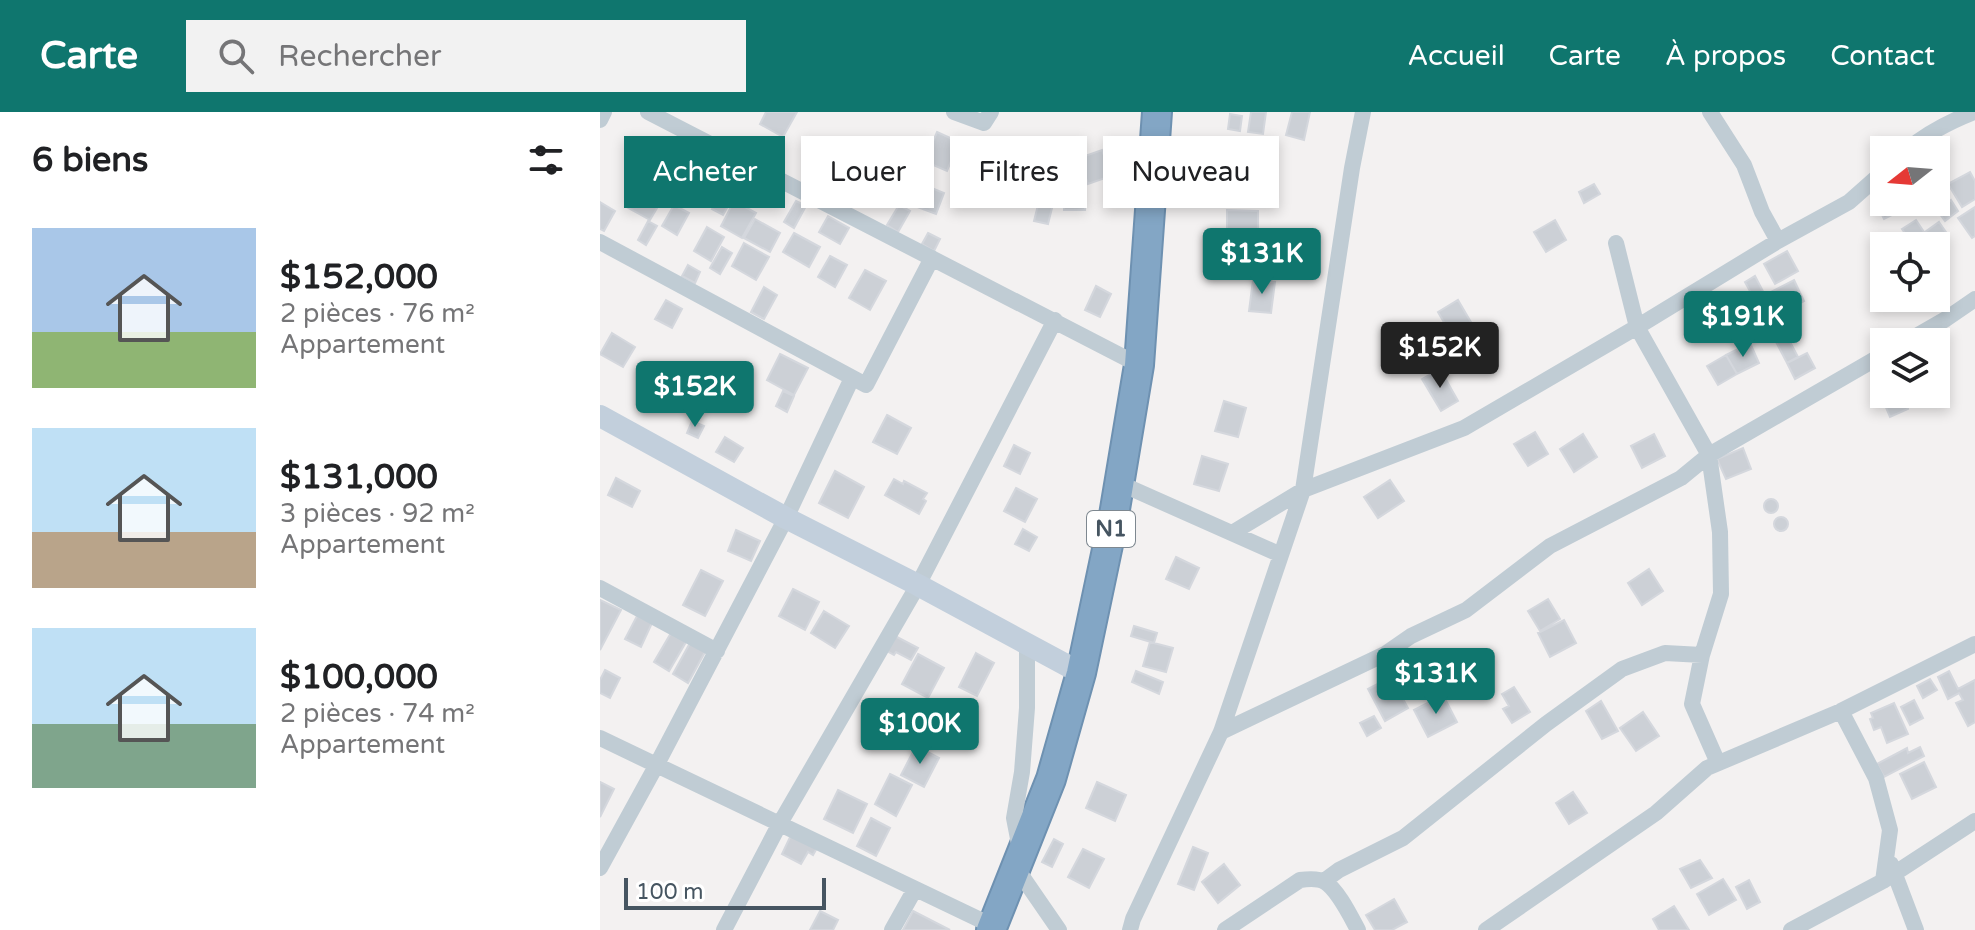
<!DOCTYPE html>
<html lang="fr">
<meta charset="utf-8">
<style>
:root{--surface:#fff;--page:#f2f2f2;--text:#202124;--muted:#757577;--accent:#0f766e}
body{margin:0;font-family:"Varela Round",sans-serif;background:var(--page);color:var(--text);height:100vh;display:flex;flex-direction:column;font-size:30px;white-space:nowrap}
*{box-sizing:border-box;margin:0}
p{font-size:26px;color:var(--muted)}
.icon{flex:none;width:44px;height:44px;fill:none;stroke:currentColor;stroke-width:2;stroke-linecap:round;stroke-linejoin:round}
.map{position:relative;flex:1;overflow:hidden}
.panel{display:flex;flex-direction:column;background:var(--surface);width:600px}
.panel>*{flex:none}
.banner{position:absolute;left:24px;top:24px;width:760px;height:72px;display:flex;gap:16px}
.needle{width:52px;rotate:253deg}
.controls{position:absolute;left:1270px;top:24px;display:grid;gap:16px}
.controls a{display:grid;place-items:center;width:80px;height:80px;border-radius:0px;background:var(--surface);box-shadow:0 4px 12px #0003;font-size:40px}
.scale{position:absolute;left:24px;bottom:20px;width:202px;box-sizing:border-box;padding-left:8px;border:4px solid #465561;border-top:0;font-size:22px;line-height:28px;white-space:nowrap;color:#465561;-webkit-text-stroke:6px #fff;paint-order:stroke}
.price{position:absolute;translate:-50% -68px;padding:0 18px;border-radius:8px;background:var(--accent);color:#fff;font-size:26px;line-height:52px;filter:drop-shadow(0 2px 4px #0008)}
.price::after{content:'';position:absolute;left:50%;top:48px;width:24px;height:18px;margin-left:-12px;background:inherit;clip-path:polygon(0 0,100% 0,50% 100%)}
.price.selected{background:#222;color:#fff}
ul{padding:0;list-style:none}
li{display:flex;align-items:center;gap:24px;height:200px;padding:0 32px}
li span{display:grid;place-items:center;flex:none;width:224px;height:160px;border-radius:0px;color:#555}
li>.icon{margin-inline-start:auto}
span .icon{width:96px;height:96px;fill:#fffc;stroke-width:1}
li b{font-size:34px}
h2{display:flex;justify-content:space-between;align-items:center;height:96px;padding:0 32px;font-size:34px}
.pill{padding:0 28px;border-radius:0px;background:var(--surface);box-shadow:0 4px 12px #0003;font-size:28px;line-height:72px}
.pill.selected{background:var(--accent);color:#fff}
header{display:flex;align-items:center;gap:48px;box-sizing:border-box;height:112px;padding:0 40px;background:var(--accent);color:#fff}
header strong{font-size:38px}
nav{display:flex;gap:44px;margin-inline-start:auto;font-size:28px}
.search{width:560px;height:72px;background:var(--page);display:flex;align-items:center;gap:20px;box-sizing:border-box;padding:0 28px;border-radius:0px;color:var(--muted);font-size:30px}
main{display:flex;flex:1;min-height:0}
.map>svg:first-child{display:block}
.building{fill:#ccd0d6;stroke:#d4d7dd;stroke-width:2}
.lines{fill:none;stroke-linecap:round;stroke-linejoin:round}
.highway-casing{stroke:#6e91b1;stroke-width:32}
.street{stroke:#c0ccd4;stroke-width:16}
.secondary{stroke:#c2cfdc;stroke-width:22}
.highway{stroke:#83a6c5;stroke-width:28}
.labels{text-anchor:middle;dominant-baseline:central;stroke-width:7;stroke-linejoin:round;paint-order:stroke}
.shield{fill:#fff;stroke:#7e8890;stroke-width:2}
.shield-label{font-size:22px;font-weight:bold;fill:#465561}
</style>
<header>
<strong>Carte</strong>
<div class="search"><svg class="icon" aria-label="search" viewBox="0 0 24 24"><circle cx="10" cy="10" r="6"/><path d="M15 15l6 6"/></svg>Rechercher</div>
<nav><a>Accueil</a><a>Carte</a><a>À propos</a><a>Contact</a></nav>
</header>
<main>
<section class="panel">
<h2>6 biens<svg class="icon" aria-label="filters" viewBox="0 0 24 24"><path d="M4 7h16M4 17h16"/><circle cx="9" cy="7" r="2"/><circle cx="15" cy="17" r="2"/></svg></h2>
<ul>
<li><span style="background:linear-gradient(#a9c7e8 65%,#8fb573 0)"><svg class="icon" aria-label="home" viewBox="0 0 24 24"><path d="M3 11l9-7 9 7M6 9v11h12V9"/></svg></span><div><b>$152,000</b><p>2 pièces · 76 m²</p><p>Appartement</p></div></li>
<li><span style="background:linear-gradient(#bfe0f5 65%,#b9a48a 0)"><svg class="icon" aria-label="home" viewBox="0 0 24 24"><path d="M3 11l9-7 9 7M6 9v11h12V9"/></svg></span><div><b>$131,000</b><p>3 pièces · 92 m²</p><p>Appartement</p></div></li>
<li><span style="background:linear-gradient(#bfe0f5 60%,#7fa58c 0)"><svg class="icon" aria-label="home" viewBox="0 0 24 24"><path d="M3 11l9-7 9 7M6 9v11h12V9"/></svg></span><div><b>$100,000</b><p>2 pièces · 74 m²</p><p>Appartement</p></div></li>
</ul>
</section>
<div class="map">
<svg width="1375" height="818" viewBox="0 0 1375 818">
<rect width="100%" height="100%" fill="#f3f1f1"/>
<!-- building -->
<path class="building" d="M166,0h31l-14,25 -23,-13z
M651,0h15l-3,22 -15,-2z
M692,0h18l-6,28 -18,-5z
M630,2l12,2 -2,15 -12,-2z
M337,20l22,10 -12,29 -23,-10z
M502,38l9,26 -23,8 -9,-26z
M384,46l21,12 -12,22 -21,-12z
M286,54l23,13 -11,20 -23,-14z
M136,55l11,6 -24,42 -11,-6z
M1370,60l5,9v18l-13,8 -14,-23z
M317,70l27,11 -8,21 -27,-10z
M265,71l10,6 -10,17 -10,-6z
M37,72l26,14 -13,22 -25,-14z
M994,72l6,10 -16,9 -5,-11z
M1284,75v15h15l3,8 -18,9 -13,-26z
M465,83l20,1v14h-21z
M440,85l14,3 -6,24 -14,-3z
M1351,88l7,11 -13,10 -8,-11z
M134,89l22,12 -14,25 -21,-12z
M196,89l10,5 -12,22 -10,-6z
M0,90l15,9 -11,20 -4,-2z
M74,93l15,8 -12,22 -15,-9z
M299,93l11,6 -12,21 -11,-7z
M1375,95v29l-3,2 -14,-20z
M627,98l31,1v24h-31z
M228,104l21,12 -9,16 -21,-12z
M155,107l25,14 -10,19 -26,-14z
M955,108l11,20 -20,12 -12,-20z
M1316,108l8,12 -13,10 -9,-13z
M48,109l9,5 -11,19 -8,-5z
M1339,110l9,13 -17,11h-17l-3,-4z
M107,115l17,10 -13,24 -17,-10z
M194,121l26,14 -11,20 -26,-15z
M328,121l12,6 -6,12 -12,-7z
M662,125l14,2 -5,43 -15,-2z
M144,131l25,14 -13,23 -24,-14z
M122,135l10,6 -12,21 -10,-6z
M1187,139l11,20 -23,13 -11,-20z
M230,144l17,9 -12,22 -17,-10z
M88,153l12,7 -5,11 -13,-7z
M265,158l21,11 -16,29 -21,-12z
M1155,164l12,23 -10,5 -12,-22z
M653,168l22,2 -4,31 -22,-2z
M1194,168l10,21 -26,14 -11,-21z
M496,174l15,8 -11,23 -15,-7z
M164,175l13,8 -13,24 -13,-7z
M66,188l16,9 -10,19 -17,-9z
M858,188l14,24 -20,12 -14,-24z
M12,221l23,14 -12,20 -23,-13z
M1186,222l12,23 -11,6 -12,-23z
M1150,231l9,20 -22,11 -11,-19z
M1207,241l8,15 -20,11 -8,-16z
M180,242l28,14 -14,27 -27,-15z
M1126,243l11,19 -19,11 -11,-19z
M840,257l18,32 -17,10 -19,-32z
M1284,277v5h26l2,5 -5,4 1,6 -18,8 -11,-26z
M183,279l11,5 -7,16 -11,-6z
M624,289l22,7 -8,29 -23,-6z
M287,303l24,13 -14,26 -24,-12z
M92,309l12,5 -6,12 -11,-5z
M935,320l13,22 -20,12 -14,-22z
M983,322l14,23 -23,15 -14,-23z
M1054,322l11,22 -23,12 -11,-22z
M125,325l18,11 -9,14 -18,-10z
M414,333l16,8 -10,21 -16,-8z
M1143,336l8,21 -25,10 -9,-20z
M602,344l26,8 -9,27 -25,-7z
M235,359l29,16 -16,31 -29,-15z
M16,366l24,13 -8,16 -24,-12z
M294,367l9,5 1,-3 23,12 -4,6 3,2 -7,13 -34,-19z
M790,368l14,21 -26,17 -14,-21z
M416,376l21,11 -12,23 -21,-11z
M1164 394a7 7 0 1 1 14 0a7 7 0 1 1-14 0Z
M1174 412a7 7 0 1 1 14 0a7 7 0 1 1-14 0Z
M423,417l14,8 -8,14 -14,-7z
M136,418l24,11 -9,20 -23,-10z
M576,445l23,11 -10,21 -23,-10z
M1049,457l14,22 -21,14 -14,-22z
M101,458l22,11 -18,35 -22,-11z
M193,477l26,13 -14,28 -26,-14z
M948,487l12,20 -20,12 -12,-20z
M0,488l21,10 -21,40z
M224,499l25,15 -14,22 -24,-15z
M37,504l15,7 -11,24 -16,-8z
M964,508l12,23 -26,14 -12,-24z
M534,514l23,7 -3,10 -23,-7z
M71,521l15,9 -17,29 -15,-9z
M295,524l23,12 -7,12 -15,-8 -2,3 -7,-4z
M550,530l23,6 -7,24 -23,-6z
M90,531l15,9 -17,31 -15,-9z
M376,541l18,10 -17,33 -18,-9z
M318,542l26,14 -16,30 -26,-14z
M5,558l15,8 -10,20 -10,-5v-13z
M536,559l27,11 -4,12 -27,-12z
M1349,559l9,18 17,-9v42l-7,4 -12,-23 7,-3 -4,-7 -11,6 -10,-22z
M791,565l17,31 -23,13 -17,-32z
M1330,567l7,11 -14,8 -6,-12z
M914,575l16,25 -18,11 -9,-14 6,-3 -7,-12z
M843,583l14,27 -29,15 -14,-27z
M1314,588l9,18 -13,7 -9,-18z
M1001,589l17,30 -16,8 -16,-28z
M1294,591l14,31 -21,9 -6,-16 -7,3 -4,-11 3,-1 -2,-5z
M1043,600l16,24 -23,15 -16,-23z
M774,604l7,12 -14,8 -7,-13z
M316,634l23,12 -15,29 -23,-12z
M1320,635l4,9 -40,21 -7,-13 30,-16 1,5z
M1324,650l12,25 -24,12 -12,-25z
M290,662l22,11 -16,31 -21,-12z
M0,670l14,7 -14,28z
M497,670l29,13 -11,26 -29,-13z
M238,678l29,14 -14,29 -29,-14z
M973,680l14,21 -18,11 -13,-21z
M271,706l19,10 -14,28 -19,-10z
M191,723l26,13 -4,7 -5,-3 -7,12 -19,-10z
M454,727l9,5 -11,23 -10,-5z
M593,735l15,6 -14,37 -16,-6z
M483,737l21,10 -15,29 -21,-11z
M1100,748l12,18 -21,10 -11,-19z
M624,752l16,21 -22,18 -16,-21z
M1123,767l13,21 -27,15 -12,-21z
M1149,768l11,22 -13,7 -11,-22z
M794,787l13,23 -15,8h-17l-9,-15z
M1074,794l15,24h-30l-6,-11z
M220,799l18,9 -5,10h-23z
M313,799l37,19h-47z"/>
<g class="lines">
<defs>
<path id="highway" d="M391,818l60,-151 30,-106 32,-152 26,-156 18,-253"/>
</defs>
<!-- highway casing -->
<use href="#highway" class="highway-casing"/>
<!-- street -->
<path class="street" d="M48,0l491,253
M354,0l30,11 7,-11
M1110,0l34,53 18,47 16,29
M0,8l4,-8
M1307,38c19,-16 44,-29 67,-38
M0,130l266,143 66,-127
M1016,131l21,84 72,128 11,77 1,62 -19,61 -10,49 26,59
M1306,230l40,-23 29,-20
M519,371l162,72
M632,421l71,-43 161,-62 173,-101 141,-86 71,-39 35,-31
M0,476l117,63
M1241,599l134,-67
M621,620l164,-78 26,-18 55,-26 84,-64 131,-68 28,-23 175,-101
M0,626l393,188
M420,737l-6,-31 8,-46 5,-64v-64
M1291,752l25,66
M0,756l56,-102 130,-248 66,-140
M417,757l42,61
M724,769l15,-11 64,-32 143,-114 76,-55 43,-16 37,2
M124,818l55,-105 139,-240 137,-265
M292,818l23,-41
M530,818l3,-11 88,-187 82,-242 49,-322 11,-56
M625,818l75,-50c7,-1 18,-2 25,2 13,8 26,35 33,48
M886,818l170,-117 51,-45 134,-57 35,67 14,52 -7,51
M1191,818l92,-49 92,-60"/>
<!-- secondary -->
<path class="secondary" d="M0,304l186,102 132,67 163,88"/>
<!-- highway -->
<use href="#highway" class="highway"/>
</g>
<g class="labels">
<!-- shield labels -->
<rect class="shield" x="487" y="399" width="48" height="36" rx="6"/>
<g class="shield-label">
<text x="511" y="417">N1</text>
</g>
</g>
</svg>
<div class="controls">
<a><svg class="needle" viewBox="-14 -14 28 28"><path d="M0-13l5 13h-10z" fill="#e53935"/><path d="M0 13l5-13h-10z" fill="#757577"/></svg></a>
<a><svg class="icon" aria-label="locate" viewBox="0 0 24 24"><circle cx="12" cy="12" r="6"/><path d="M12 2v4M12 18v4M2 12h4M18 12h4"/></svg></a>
<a><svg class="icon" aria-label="layers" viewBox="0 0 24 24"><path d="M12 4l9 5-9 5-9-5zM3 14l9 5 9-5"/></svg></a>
</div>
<div class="scale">100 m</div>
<b class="price" style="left:662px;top:184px">$131K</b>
<b class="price" style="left:1143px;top:247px">$191K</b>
<b class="price selected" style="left:840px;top:278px">$152K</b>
<b class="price" style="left:95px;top:317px">$152K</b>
<b class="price" style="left:836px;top:604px">$131K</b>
<b class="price" style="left:320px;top:654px">$100K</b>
<div class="banner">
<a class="pill selected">Acheter</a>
<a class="pill">Louer</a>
<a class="pill">Filtres</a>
<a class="pill">Nouveau</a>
</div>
</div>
</main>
